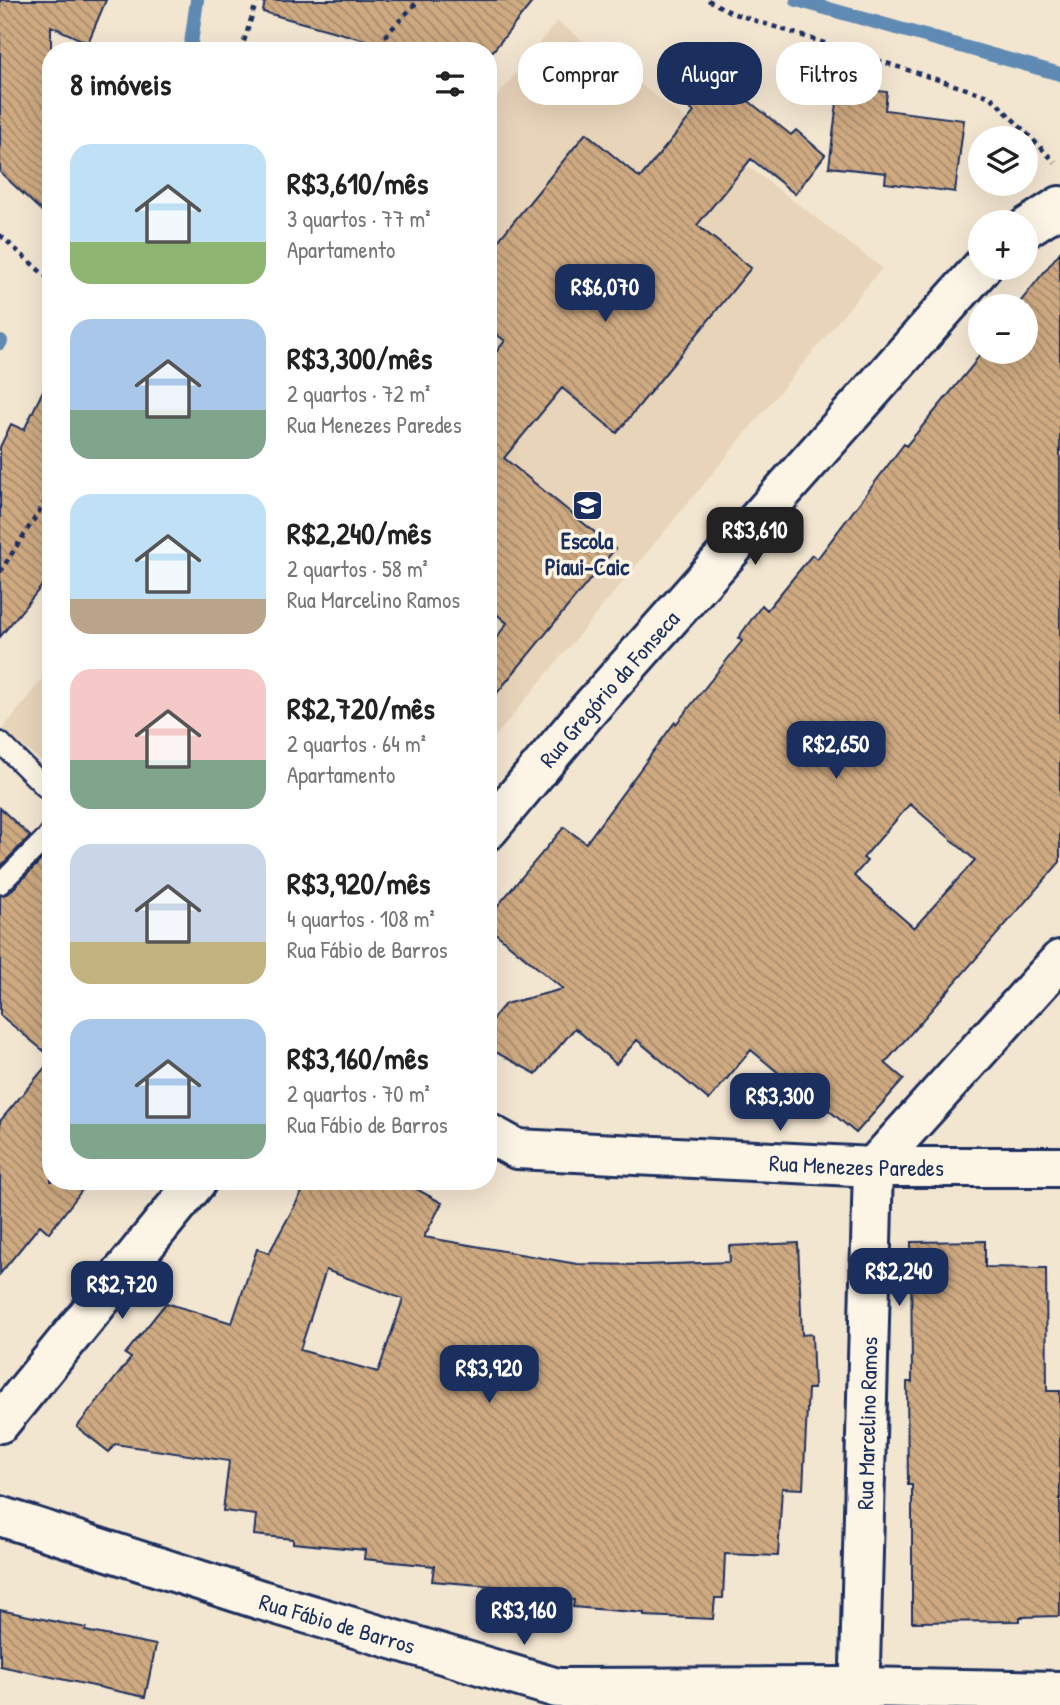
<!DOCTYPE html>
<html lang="pt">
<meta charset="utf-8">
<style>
:root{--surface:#fff;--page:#f6f6f6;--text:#222;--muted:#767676;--accent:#1b2f5e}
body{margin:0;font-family:"Patrick Hand",sans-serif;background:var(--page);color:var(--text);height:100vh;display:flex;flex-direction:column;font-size:26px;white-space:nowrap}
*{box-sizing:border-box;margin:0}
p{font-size:23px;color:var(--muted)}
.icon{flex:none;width:38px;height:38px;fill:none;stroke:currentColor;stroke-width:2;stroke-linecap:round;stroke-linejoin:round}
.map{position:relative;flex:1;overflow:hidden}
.side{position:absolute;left:42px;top:42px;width:455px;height:1148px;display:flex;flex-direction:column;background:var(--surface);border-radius:28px;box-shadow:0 7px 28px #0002}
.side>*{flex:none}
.guide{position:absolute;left:518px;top:42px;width:436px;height:63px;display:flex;gap:14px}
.tools{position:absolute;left:968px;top:126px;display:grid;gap:14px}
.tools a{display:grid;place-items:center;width:70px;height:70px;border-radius:50%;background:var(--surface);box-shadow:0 7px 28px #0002;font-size:35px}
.price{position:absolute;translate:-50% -60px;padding:0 16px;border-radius:14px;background:var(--accent);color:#fff;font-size:23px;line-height:46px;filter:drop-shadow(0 2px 4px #0008)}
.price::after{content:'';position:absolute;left:50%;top:42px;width:21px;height:16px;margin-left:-10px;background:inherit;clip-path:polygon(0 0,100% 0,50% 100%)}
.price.current{background:#222;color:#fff}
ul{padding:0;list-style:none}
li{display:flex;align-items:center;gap:21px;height:175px;padding:0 28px}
li span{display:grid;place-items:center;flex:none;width:196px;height:140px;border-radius:21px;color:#555}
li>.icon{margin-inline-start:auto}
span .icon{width:84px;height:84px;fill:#fffc;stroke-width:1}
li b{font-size:30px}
h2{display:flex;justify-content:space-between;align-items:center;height:84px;padding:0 28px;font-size:30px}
.chip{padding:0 24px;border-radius:28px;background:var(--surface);box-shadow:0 7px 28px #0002;font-size:24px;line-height:63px}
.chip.current{background:var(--accent);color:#fff}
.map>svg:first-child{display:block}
.built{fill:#e8d4b9}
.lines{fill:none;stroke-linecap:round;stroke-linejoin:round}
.stream{stroke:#5e8ab3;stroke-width:14}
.building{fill:url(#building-back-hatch);stroke:#1b2f5e;stroke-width:2;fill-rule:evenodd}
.lane-casing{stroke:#1b2f5e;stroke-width:24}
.street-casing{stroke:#1b2f5e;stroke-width:44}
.path{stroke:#1b2f5e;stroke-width:4.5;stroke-dasharray:5 5;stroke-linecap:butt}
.lane{stroke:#fcf5e5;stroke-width:19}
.street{stroke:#fcf5e5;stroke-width:38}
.labels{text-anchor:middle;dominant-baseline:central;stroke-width:7;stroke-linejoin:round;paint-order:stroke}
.poi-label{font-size:23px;font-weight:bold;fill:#1b2f5e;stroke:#fcf5e5}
.street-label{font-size:23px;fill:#1b2f5e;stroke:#fcf5e5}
</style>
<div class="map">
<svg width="1060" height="1705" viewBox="0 0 1060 1705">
<defs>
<pattern id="building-back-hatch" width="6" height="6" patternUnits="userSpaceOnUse" patternTransform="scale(1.75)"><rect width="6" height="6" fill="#cfaa81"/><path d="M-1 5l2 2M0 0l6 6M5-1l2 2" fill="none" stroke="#a78b6d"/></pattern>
</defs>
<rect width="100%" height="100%" fill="#f3e6d1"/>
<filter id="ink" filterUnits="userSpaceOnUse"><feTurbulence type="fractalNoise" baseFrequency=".0143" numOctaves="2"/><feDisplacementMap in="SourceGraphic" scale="14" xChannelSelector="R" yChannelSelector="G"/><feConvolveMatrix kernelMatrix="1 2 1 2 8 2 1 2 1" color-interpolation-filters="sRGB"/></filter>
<g filter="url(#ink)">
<!-- built -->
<path class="built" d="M557,21l325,247 -394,477v-636z
M51,668v100l-49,-38z"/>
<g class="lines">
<!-- stream -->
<path class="stream" d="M797,0l263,74
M190,51l7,-51
M0,343l1,-2"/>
</g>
<!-- building -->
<path class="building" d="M0,0h106l-18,43 -37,-17v194l-51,-48z
M265,0h269l-41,51h-88l-142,-39z
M694,57l97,78 5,-5 29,25 -30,39 -44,-35 -54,66 54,43 -134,165 -55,-45 -58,70 111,91 -127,155v-54l19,-27 -19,-16v-245l17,-21 -17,-14v-74l98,-120 54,45 54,-66 -27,-21z
M839,86l48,6 -2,18 79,10 -9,72 -70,-9 1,-10 -57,-6z
M1060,252v610l-175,201 19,16 -48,54 -49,-41 -2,3 -54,-45 -42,50 -72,-60 -21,24 -41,-36 -39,46 -48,-26v-24l17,-20 58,-15 -75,-62v-10l76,-90 22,16 89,-121 1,2 66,-83 -4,-3 24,-33 5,5 45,-55 5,4 87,-115 2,2 67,-81 8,-13h45v-46h-9zM910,804l65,56 -61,68 -60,-52 13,-15 -4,-3z
M51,374v201l-51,62v-190l11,-23 13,6z
M0,808l30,28 -30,31z
M48,853l3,2v202l-51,-42v-119l9,-3z
M51,1060v121h38l-40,52 -9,-8 -40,49v-153z
M308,1181h94l40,22 -18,34 153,27 67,1 86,-3 -1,-16 69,-3 4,92 10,-1 2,55h-6l-5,100 -21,-1 -4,68 -53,-2 -2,44h-8l-2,21 -69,-3v-3l-71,-6 1,-7 -71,-6 1,-7 -72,-6 2,-15 -70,-7 1,-9 -72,-7v-4l-39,-4 2,-20 -33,-4 6,-50 -114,-17 -6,8 -32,-25 54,-69 -6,-4 41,-51 66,20 25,-74 12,4zM326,1270l77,29 -25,73 -78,-22z
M985,1241v26l61,1 1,123h13v225l-40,1v4l-108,1v-137h-4l-1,-103h5l-1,-140z
M0,1610l86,18 -1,3 71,14 -11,52 -145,-31z"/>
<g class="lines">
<defs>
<path id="lane" d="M0,742l51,51
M0,884l51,-51"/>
<g id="street">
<path d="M1026,228l34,-22"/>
<path id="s1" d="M488,830l96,-115 397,-447"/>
<path id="s2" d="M488,1133l29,16 356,18h187"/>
<path d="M0,1423l197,-242"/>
<path id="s3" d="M0,1516l261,84 296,88 302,-1 201,4"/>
<path id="s4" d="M859,1705l14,-538 187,-207"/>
</g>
</defs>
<!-- lane casing -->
<use href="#lane" class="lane-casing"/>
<!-- street casing -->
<use href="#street" class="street-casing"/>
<!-- path -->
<path class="path" d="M708,0l24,13 259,84 64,65
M241,51l16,-51
M371,51l48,-51
M0,235l51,46
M0,572l42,-65 9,-16"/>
<!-- lane -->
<use href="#lane" class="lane"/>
<!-- street -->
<use href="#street" class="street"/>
</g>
</g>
<!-- icons -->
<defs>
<symbol id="school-square" viewBox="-11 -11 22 22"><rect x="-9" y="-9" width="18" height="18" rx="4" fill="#1b2f5e" stroke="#fcf5e5"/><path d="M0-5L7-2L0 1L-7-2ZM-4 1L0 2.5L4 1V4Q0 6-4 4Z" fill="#fff"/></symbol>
</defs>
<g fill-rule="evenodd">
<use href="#school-square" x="570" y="488" width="35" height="35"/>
</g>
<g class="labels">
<!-- poi labels -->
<g class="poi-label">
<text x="587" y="540">Escola<tspan x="587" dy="26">Piaui-Caic</tspan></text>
</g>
<!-- street labels -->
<g class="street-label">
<text stroke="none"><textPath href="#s1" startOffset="186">Rua Gregório da Fonseca</textPath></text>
<text stroke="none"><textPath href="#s2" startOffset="373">Rua Menezes Paredes</textPath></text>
<text stroke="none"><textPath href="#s4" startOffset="282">Rua Marcelino Ramos</textPath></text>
<text stroke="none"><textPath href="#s3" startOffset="354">Rua Fábio de Barros</textPath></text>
</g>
</g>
</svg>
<div class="tools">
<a><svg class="icon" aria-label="layers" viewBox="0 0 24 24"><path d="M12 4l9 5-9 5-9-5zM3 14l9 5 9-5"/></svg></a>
<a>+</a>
<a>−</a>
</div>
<b class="price" style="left:605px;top:324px">R$6,070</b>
<b class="price current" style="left:755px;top:567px">R$3,610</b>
<b class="price" style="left:836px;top:781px">R$2,650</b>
<b class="price" style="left:780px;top:1133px">R$3,300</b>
<b class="price" style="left:899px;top:1308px">R$2,240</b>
<b class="price" style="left:122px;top:1321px">R$2,720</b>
<b class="price" style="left:489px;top:1405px">R$3,920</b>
<b class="price" style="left:524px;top:1647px">R$3,160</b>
<div class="guide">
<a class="chip">Comprar</a>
<a class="chip current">Alugar</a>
<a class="chip">Filtros</a>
</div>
<section class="side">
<h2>8 imóveis<svg class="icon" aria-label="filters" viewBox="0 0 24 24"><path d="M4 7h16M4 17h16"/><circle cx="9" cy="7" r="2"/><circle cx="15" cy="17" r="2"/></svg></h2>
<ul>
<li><span style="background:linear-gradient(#bfe0f5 70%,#8fb573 0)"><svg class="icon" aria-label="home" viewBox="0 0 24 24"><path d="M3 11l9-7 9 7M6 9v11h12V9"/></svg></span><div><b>R$3,610/mês</b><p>3 quartos · 77 m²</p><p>Apartamento</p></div></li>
<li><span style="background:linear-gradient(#a9c7e8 65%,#7fa58c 0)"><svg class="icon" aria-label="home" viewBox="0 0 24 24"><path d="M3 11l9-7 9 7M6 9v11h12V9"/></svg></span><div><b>R$3,300/mês</b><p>2 quartos · 72 m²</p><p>Rua Menezes Paredes</p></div></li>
<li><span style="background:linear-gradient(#bfe0f5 75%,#b9a48a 0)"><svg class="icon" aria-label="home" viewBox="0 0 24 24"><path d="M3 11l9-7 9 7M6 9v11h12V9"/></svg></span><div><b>R$2,240/mês</b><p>2 quartos · 58 m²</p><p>Rua Marcelino Ramos</p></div></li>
<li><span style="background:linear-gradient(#f6c9c9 65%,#7fa58c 0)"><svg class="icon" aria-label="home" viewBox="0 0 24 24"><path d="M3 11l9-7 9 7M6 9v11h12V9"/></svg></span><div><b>R$2,720/mês</b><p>2 quartos · 64 m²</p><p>Apartamento</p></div></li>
<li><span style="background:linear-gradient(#c9d6e8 70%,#c2b280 0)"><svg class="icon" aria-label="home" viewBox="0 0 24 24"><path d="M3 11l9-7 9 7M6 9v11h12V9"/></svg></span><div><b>R$3,920/mês</b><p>4 quartos · 108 m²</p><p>Rua Fábio de Barros</p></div></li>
<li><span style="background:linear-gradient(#a9c7e8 75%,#7fa58c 0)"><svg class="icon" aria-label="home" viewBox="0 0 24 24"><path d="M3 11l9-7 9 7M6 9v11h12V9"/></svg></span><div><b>R$3,160/mês</b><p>2 quartos · 70 m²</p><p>Rua Fábio de Barros</p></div></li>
</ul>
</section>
</div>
